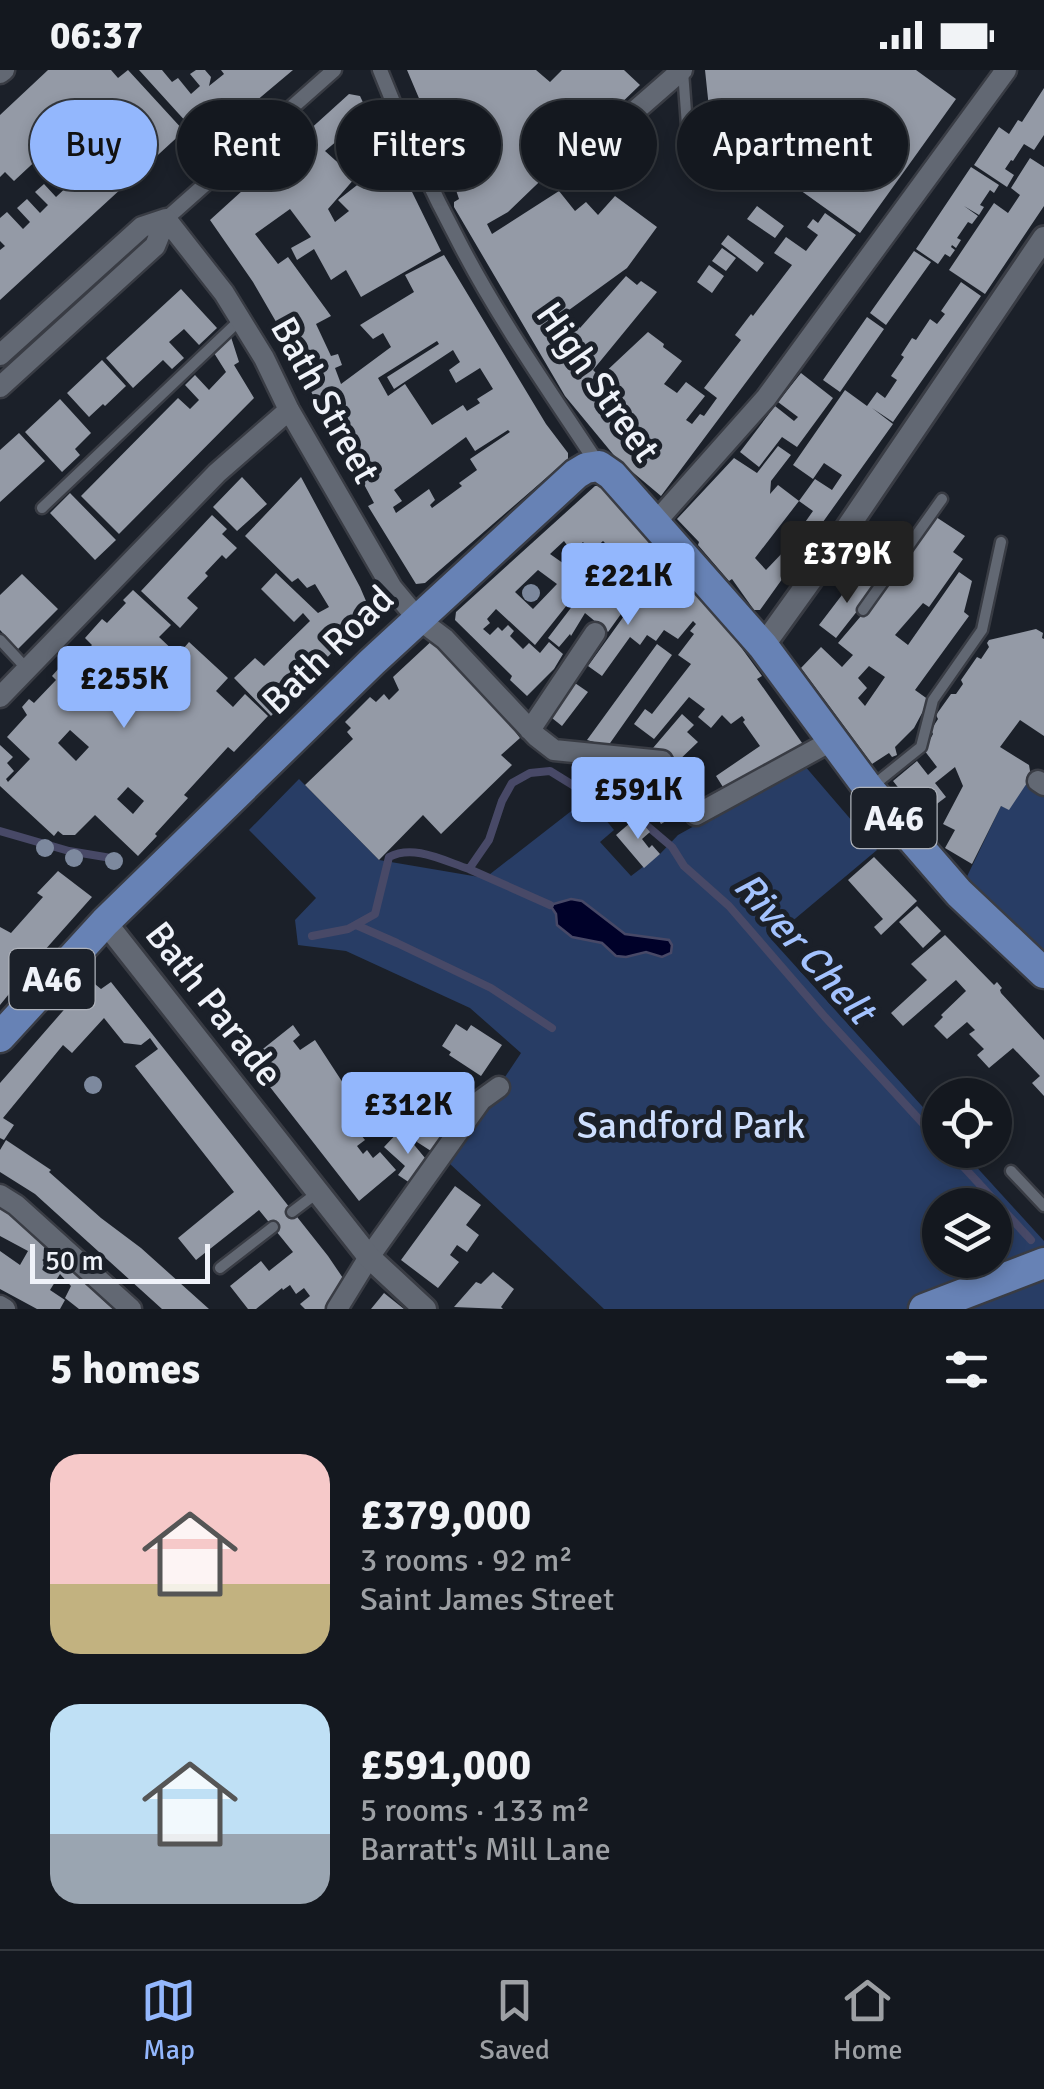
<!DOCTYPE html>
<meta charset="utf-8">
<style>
:root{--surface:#14181f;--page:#1d2128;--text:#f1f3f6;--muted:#9da0a4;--line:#33373d;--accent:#93b7fd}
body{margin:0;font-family:Signika,sans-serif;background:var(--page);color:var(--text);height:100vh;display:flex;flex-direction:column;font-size:38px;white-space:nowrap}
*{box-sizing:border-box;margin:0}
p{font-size:32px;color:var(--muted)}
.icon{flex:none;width:55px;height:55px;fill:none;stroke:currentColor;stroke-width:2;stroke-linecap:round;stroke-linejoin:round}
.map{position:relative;height:1239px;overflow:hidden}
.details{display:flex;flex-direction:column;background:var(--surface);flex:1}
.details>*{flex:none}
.top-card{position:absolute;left:30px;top:30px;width:985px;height:90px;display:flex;gap:20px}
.buttons{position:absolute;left:922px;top:1008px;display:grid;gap:20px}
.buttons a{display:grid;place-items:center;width:90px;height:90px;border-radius:50%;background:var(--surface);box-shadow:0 5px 15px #0003,0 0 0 2px var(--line);font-size:50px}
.scale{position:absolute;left:30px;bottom:25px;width:180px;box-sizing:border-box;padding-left:10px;border:5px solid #eff2f9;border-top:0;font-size:28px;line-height:35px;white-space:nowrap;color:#eff2f9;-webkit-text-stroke:8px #1b2029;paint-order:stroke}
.price{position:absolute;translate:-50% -85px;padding:0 22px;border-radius:10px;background:var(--accent);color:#111;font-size:32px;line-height:65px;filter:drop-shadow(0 2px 5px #0008)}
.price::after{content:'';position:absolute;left:50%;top:60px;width:30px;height:22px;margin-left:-15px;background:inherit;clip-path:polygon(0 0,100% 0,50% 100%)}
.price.selected{background:#222;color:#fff}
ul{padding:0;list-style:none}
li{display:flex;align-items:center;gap:30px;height:250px;padding:0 50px}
li span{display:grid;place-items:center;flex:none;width:280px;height:200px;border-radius:30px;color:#555}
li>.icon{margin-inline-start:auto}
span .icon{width:120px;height:120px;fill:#fffc;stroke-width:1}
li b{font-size:42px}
h2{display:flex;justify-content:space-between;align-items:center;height:120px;padding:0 50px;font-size:42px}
.chip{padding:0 35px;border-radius:45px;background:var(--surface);box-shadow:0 5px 15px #0003,0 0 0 2px var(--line);font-size:35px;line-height:90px}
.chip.selected{background:var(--accent);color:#111}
.status{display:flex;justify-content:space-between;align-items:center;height:70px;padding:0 50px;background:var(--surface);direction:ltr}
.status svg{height:28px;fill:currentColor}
.tab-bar{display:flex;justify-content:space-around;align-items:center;height:140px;border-top:2px solid var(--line);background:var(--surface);font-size:28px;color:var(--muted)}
.tab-bar a{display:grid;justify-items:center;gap:5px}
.tab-bar .selected{color:var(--accent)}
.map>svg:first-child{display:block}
.green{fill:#283d65;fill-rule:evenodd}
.water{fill:#000129;stroke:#484967;stroke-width:2.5}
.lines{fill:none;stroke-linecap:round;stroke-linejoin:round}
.stream{stroke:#484967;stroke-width:8}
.building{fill:#949aa6;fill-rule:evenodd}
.service-casing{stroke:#393c44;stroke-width:15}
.pedestrian-casing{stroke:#393c44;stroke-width:19}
.minor-casing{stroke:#393c44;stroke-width:25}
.tertiary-casing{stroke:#393c44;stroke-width:28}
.primary-casing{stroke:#393c44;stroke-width:35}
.service{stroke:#626873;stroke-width:10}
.pedestrian{stroke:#626873;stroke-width:14}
.minor{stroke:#626873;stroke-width:20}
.tertiary{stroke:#626873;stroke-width:22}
.primary{stroke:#6782b5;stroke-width:30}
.tree{fill:#7d899e}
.labels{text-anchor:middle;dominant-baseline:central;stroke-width:10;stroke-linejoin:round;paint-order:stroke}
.shield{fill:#1b2029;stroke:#afb3bb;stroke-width:2.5}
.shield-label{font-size:35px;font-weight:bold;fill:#eff2f9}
.street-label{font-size:38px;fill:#eff2f9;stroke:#1b2029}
.park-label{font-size:38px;fill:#cedffe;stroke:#1b2029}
.water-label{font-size:40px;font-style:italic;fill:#a3c2fe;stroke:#1b2029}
</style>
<div class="status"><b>06:37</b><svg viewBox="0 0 49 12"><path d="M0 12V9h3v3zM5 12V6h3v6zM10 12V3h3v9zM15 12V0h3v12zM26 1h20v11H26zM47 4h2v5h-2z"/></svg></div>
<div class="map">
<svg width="1044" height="1239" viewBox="0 0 1044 1239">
<rect width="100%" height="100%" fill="#1b2029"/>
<!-- green -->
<path class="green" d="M804,695l73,85 -106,89 169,187v24h21l83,91v68h-440l-156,-147 73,-109 -51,-45 -124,-57 -48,-6 -3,-25 21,-22 -67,-68 50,-51 80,81 106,18 103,-80 26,32 -14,12 31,34 29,-22 18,-19zM940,1135h55v55h-55z
M1031,707l13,8v188l-85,-80 42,-87 8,3z"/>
<!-- water -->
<path class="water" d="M571,829l11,2 43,33 44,6 3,5 -1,8 -9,4 -16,-5 -20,5 -10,-1 -14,-13 -30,-6 -15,-12 -1,-11 -6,-9z"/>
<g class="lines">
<!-- stream -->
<path class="stream" d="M0,761l69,20 48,8
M469,799l81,36
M356,855l41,18 94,45 61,40
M312,866l36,-7 27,-15 14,-57c25,-13 55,4 80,12l20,-29 13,-39 10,-18 18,-10 20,-2 34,21 35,10 53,45 12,19 45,40 96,111 115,125
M948,1080l83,90"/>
</g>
<!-- building -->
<path class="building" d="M48,0h63l7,8 10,-8 56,61 -184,169v-50l5,-4 -5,-5v-23l7,-6 16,17 7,-7 -13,-14 10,-9 13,14 8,-8 -13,-13 9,-8 12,13 15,-14 -13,-14 10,-9 13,15 8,-8 -17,-17 11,-10 17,18 7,-6 -17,-18 10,-10 -12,-12 -74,69 -9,-9 -5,5v-62z
M139,0h23l10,12 6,-4 13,16 9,-8 -10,-12 6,-4h9l6,7 -2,9 15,-12 -3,-4h72l-56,47 -8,-9 -31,27z
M407,0h129l14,12 12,-12h62l16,15 -132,127 -21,12 5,10 67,-43 16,20 11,-9 12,13 17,-19 42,31 -30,41 -58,42 11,18 46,-52 11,9 4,-4 16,11 -64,78 7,7 48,-45 16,12 -1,3 19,14 -18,23 13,9 9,-11 19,14 -19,24 6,4 8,-10 4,2 13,-18 -13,-10 37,-48 -6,-5 16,-21 2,2 39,-51 -18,-12 12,-16 20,14 12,-16 -11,-8 6,-8 5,4 7,-10 31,22 -195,261 -44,-37 -52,-63 -111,-189v-5l5,-3 -10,-30z
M705,0h211l40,29 -96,134 -74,-53 30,-41 -22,-19 -17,28 -7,-4 -10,16 -21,-14 -7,10 -21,-14 15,-23 -17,-11z
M1044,18v47l-10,15 -10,-6 -11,17 -2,-1 -6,9 9,6 -7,12 -33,-22 25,-38 10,7 9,-14 4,2z
M349,24l11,2 15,32 14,17 52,106 -80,46 -15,-27 -15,10 -17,-31 -17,11 -6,-12 20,-11 -21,-28 -35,25 23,30 10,-7 43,59 -15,8 15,32 7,-2 4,11 -7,3 6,16 50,-37 -8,-14 -10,6 -13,-14 54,-33 -9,-17 39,-20 102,169 22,29v6l-143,124 -9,1 -48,-78 6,-3 -15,-28 -6,4 -67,-140 -33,-57 -43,-62zM338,70l19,19 2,-3 6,4 5,15 -32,25 11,11 -14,11 -7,-13 27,-31 -30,-27zM437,271l2,3 -52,33 7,12 59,-39 7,12 -11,8 7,13 24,-15 13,21 -16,10 3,4 -13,8 -4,-6 -31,20 -27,-41 -17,12 -10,-18zM508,360l2,2 -40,27 7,11 -18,13 3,3 -30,22 -2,-3 5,-5 -6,-11 -33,24 -3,-6 9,-6 -8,-11 72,-53 9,14z
M1030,88l14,9v39l-59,88 -36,-24 45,-67 14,10 12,-18 -9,-7z
M971,97l28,18 -5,8 -4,-3 -10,15 4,2 -5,8 -15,-9 14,10 -6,8 -4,-2 -11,16 4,2 -5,8 -4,-3 -1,2 4,3 -5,7 -5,-3 -7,10 -22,-15z
M757,136l27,20 -9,12 -28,-19z
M728,165l36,28 -7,9 -36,-28z
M722,178l14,10 -10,13 -14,-10z
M914,181l17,11 -45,63 -16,-12z
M709,195l15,11 -12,17 -15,-11z
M961,212l20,14 -88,126 -21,-14 21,16 -133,186h-6l-22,-31 -3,2 -31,-36 1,-3 -22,-23 57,-61 23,15 21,-27 13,9 -20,26 -1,13 8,-9 21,16 -44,57 11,12 20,-21 27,-38 -14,-10 16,-22 17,11 10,-15 -18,-12 -11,16 -20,-14 52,-75 22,16 10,-14 8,6 12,-18 -6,-4 13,-19 -3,-2 11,-17 4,2 14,-21 7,5 8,-10 -4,-3z
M181,219l36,39 -18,17 -15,-16 -15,13 15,16 -12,11 -9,-9 -30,28 -27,-30z
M867,247l17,12 -44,63 -17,-12z
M231,267l8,25 -5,3 20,33 -135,136 -38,-38 97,-98 12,11 9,-9 -14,-15 10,-10 14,15 17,-18 -12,-19z
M102,290l24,26 -21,20 -2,-2 -14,13 -22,-24z
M801,303l32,25 -36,49 -15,-10 -23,30 -19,-15 35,-46 19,15 4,-4 -20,-15z
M60,329l31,34 -16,16 5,6 -18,17 -37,-40z
M19,363l26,28 -45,41v-52z
M242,407l25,27 -30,27 -24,-24z
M301,407l59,110 9,21 -1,7 -97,101 -37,-38 21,-20 9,8 46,-45 -7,-8 -9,9 -33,-33 15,-16 42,40 11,-6 -14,-23 -8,4 -9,-10 -6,4 -47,-46z
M595,416h8l9,10 34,42 18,15 71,86 27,37 -5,3 50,71 -79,45 -12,-19 44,-30 -17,-24 2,-2 -3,-4 -11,8 -9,-9 -11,13 -13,-11 7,-8 -16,-12 -35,42 -20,-15 11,-15 7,5 39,-50 -13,-9 16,-21 -4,-3 6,-7 -3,-3 -15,18 -14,-9 -8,11 -9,-6 -7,10 -10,-8 -28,39 -14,-10 54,-75 -3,-2 -31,43 -23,-19 -14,23 -1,-2 -11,13 -11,-9 35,-46 12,9 9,-10 -17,-11 23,-32 -7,-7 -12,11 -8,-10 -11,10 -8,-11 -14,13 37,26 -52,65 -39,-36 -9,10 3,4 -7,6 7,6 8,-8 4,4 6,-6 6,6 -4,5 13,13 6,-6 11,10 9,-11 14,12 -9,15 -27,27 -17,-16 2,-4 -57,-56 1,-8zM538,500l19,14 -24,25 -18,-17z
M70,423l46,47 -21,20 -45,-47z
M212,445l15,14 -5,5 15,14 -11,11 -4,-4 -17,18 3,3 -21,22 11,10 -18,20 -39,-37z
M936,447l29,19 -12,16 10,7 -34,48 -6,-4 -28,32 13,10 51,-73 13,9 -8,31 5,4 -54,74 14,10 -15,28 -19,19 2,8 -5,2 -3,-4 -17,11 -71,-96 20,-21 21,20 11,-12 -15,-12 51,-60zM869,596l16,11 -20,29 -7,-8 9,-10 -9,-10z
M22,504l36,35 -40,40 -18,-19v-35z
M858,504l18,13 -40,51 -17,-13z
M133,520l38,35 -12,12 19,18 11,-13 39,36 -12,13 17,16 12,-13 23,22 -34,36 -6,-5 -44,48 4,3 -33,36 2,2 -19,20 -43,-41 -20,20h-12l-5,-4 -4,5 -54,-50v-41l13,12 -6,6 7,8 -8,8 2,3 22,-23 -23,-22 20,-22 -5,-8 7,-8 5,4 22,-23 -4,-4 15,-17 7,5 18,-19 -7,-7 17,-19 5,4 19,-20 -3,-3zM70,660l19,17 -13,14 -18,-18zM128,717l16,14 -11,13 -16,-15z
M1036,559l7,4 -1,5 2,1v97l-24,-16 -20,27 29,18 2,12 -22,33 -8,-4 -29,58 -27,-16 10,-18 -12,-6 20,-38 -8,-19 -20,16 11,14 -25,19 -28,-35 24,-20 11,14 9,-8 -13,-17 9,-16 -2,-4 7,-11 -2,-4 15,-21h5l7,-10 -2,-4 16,-23 4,2 8,-12 -2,-4 2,-3z
M436,567l42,45 42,56 -19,17 11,10 -71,69 -18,-19 -44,45 -74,-75 48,-46 -6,-7 4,-4 -6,-6 25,-25 6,5 8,-8 5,6 10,-10 -6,-13z
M657,574l15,11 -64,91 -21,-6z
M572,611l16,11 -26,34 -15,-12z
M682,644l12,11 -7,7 11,10 -24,23 -21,-17z
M677,719l11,19 -27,16 -11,-19z
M637,747l13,15 -8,7 7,9 3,-3 8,9 -16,14 -28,-33z
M874,787l43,44 -36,34 -7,-8 9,-8 -35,-39z
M58,801l34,26 -48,54 -44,54v-78l11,6 32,-36 -6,-4z
M917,836l24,25 -18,17 -24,-26z
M945,865l49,50 3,-3 5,6 -2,2 1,3 43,47v56l-12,-13 8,-7 -27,-28 -24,20 -12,-13 7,-6 -15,-15 6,-4 -8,-8 -20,17 -13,-13 9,-9 -2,-2 25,-24 -10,-11 -53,46 -12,-13 36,-33 -16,-16z
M90,910l11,9 10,-7 217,274 19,28 -17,25h-25l-5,-5 10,-8 -6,-8 -8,6 -6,-9 -7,5 -1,-2 -26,21h-8l-18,-23 31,-25 8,10 24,-19 -34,-42 -63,50 -18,-22 56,-46 -99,-126 23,-17 -8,-11 -9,7 -17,-2 -20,-25 -32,35 -9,-8 -60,73 11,7 -10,15 -4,-2v-55z
M456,954l11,7 4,-6 31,20 -21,31 -32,-21 2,-3 -9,-6z
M293,955l7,10 -7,6 7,9 15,-10 28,43 12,-10 8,12 -12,10 8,10 -4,4 6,7 7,-4 9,12 -16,11 4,5 -8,6 6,8 4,-4 6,8 7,-6 16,18 -37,31 -110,-141z
M449,1007l7,6 2,-4 15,8 -42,64 -14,-9 2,-11 6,-10 -14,-10 17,-22 8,5z
M401,1059l29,35 -17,21 -15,-10 7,-9 -21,-19z
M6,1070l45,30 -2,2 52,46 40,30 68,61h-47l-127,-115 -35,-22v-22z
M455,1116l26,19 -15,20 13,10 -12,17 -10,-7 -7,10 9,7 -21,26 -37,-28z
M0,1128l95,89 7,12 11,10h-34l-14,-11 6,-12 -11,-12 -10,16 15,10 -5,9h-23l-37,-20v-38l20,14 8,-14 -28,-15z
M493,1202l21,17 -13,18 2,2 -49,-2 22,-25 5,2z
M384,1223l20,16h-33z"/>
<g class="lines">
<defs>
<path id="service" d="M683,1l7,96
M42,438l198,-188
M863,540l79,-111
M0,570l27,29
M870,718l51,-41 12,-47 49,-70 19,-88
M1011,1101l33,35
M292,1142l25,-19
M220,1198l53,-41"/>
<path id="pedestrian" d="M380,0c23,59 50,118 80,174 40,77 91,149 139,222
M166,149l168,-149"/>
<path id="minor" d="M0,3l4,-3
M588,82l94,-82
M166,149l58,74 40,65 25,52 103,178 25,30 28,21 91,97 18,14 108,11
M0,285l142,-128 24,-8 -11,27 -155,141
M654,454l112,-126 240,-328
M0,627l217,-224 72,-63
M530,660l65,-97
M1038,711l6,4
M696,745l137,-75
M0,1125l16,10 115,104
M0,1236l5,3
M337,1239l32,-52 112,-157 18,-13"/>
<path id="tertiary" d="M763,576l72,-100 209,-308
M105,852l264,335 56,52"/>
<path id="primary" d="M0,967l105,-115 267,-260 204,-188 10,-6 13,-2 13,9 151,171 106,143 90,104 85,80
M924,1239l120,-46"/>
</defs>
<!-- service casing -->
<use href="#service" class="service-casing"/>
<!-- pedestrian casing -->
<use href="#pedestrian" class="pedestrian-casing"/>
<!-- minor casing -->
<use href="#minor" class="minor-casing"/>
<!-- tertiary casing -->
<use href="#tertiary" class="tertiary-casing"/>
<!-- primary casing -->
<use href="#primary" class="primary-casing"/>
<!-- service -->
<use href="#service" class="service"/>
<!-- pedestrian -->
<use href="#pedestrian" class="pedestrian"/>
<!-- minor -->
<use href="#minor" class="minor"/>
<!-- tertiary -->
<use href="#tertiary" class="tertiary"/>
<!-- primary -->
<use href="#primary" class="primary"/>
</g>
<!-- trees -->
<g class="tree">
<circle cx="415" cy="63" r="9"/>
<circle cx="531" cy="523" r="9"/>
<circle cx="45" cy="778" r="9"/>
<circle cx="74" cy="788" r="9"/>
<circle cx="114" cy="791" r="9"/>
<circle cx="93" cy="1015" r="9"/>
</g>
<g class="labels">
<!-- shield labels -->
<g class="shield">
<rect x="851.5" y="718" width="85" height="60" rx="8"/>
<rect x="9.5" y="879" width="85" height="60" rx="8"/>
</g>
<g class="shield-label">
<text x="894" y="748">A46</text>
<text x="52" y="909">A46</text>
</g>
<!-- street labels -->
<g class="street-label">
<text transform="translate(598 312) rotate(55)">High Street</text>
<text transform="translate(325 330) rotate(61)">Bath Street</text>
<text transform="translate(328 580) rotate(-44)">Bath Road</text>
<text transform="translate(214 934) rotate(52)">Bath Parade</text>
</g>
<!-- park labels -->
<g class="park-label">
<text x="691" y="1055">Sandford Park</text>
</g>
<!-- water labels -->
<g class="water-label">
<text transform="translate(804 878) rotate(48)">River Chelt</text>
</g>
</g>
</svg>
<div class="buttons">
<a><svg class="icon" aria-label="locate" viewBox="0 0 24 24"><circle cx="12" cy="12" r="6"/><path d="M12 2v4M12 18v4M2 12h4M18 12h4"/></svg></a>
<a><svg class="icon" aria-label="layers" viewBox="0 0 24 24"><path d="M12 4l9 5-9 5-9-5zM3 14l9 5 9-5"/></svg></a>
</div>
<div class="scale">50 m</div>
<b class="price selected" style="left:847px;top:536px">£379K</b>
<b class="price" style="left:628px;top:558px">£221K</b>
<b class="price" style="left:124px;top:661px">£255K</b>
<b class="price" style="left:638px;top:772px">£591K</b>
<b class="price" style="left:408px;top:1087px">£312K</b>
<div class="top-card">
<a class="chip selected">Buy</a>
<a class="chip">Rent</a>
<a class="chip">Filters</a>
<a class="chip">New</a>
<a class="chip">Apartment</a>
</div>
</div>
<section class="details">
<h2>5 homes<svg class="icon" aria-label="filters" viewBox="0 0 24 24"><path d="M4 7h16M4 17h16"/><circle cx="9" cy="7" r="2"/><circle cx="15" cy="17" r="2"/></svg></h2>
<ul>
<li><span style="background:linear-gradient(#f6c9c9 65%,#c2b280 0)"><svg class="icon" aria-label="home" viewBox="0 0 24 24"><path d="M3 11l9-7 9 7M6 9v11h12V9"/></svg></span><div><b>£379,000</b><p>3 rooms · 92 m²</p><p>Saint James Street</p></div></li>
<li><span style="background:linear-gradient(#bfe0f5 65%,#9aa5b1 0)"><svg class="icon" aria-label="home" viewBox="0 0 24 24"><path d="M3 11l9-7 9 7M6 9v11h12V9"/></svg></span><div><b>£591,000</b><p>5 rooms · 133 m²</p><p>Barratt's Mill Lane</p></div></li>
</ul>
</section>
<nav class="tab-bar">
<a class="selected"><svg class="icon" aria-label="map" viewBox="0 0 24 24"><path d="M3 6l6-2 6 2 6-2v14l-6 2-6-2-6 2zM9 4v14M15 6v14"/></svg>Map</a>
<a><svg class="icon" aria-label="saved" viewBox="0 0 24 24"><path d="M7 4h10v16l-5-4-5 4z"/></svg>Saved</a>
<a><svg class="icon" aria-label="home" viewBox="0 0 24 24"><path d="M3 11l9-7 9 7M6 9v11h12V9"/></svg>Home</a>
</nav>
